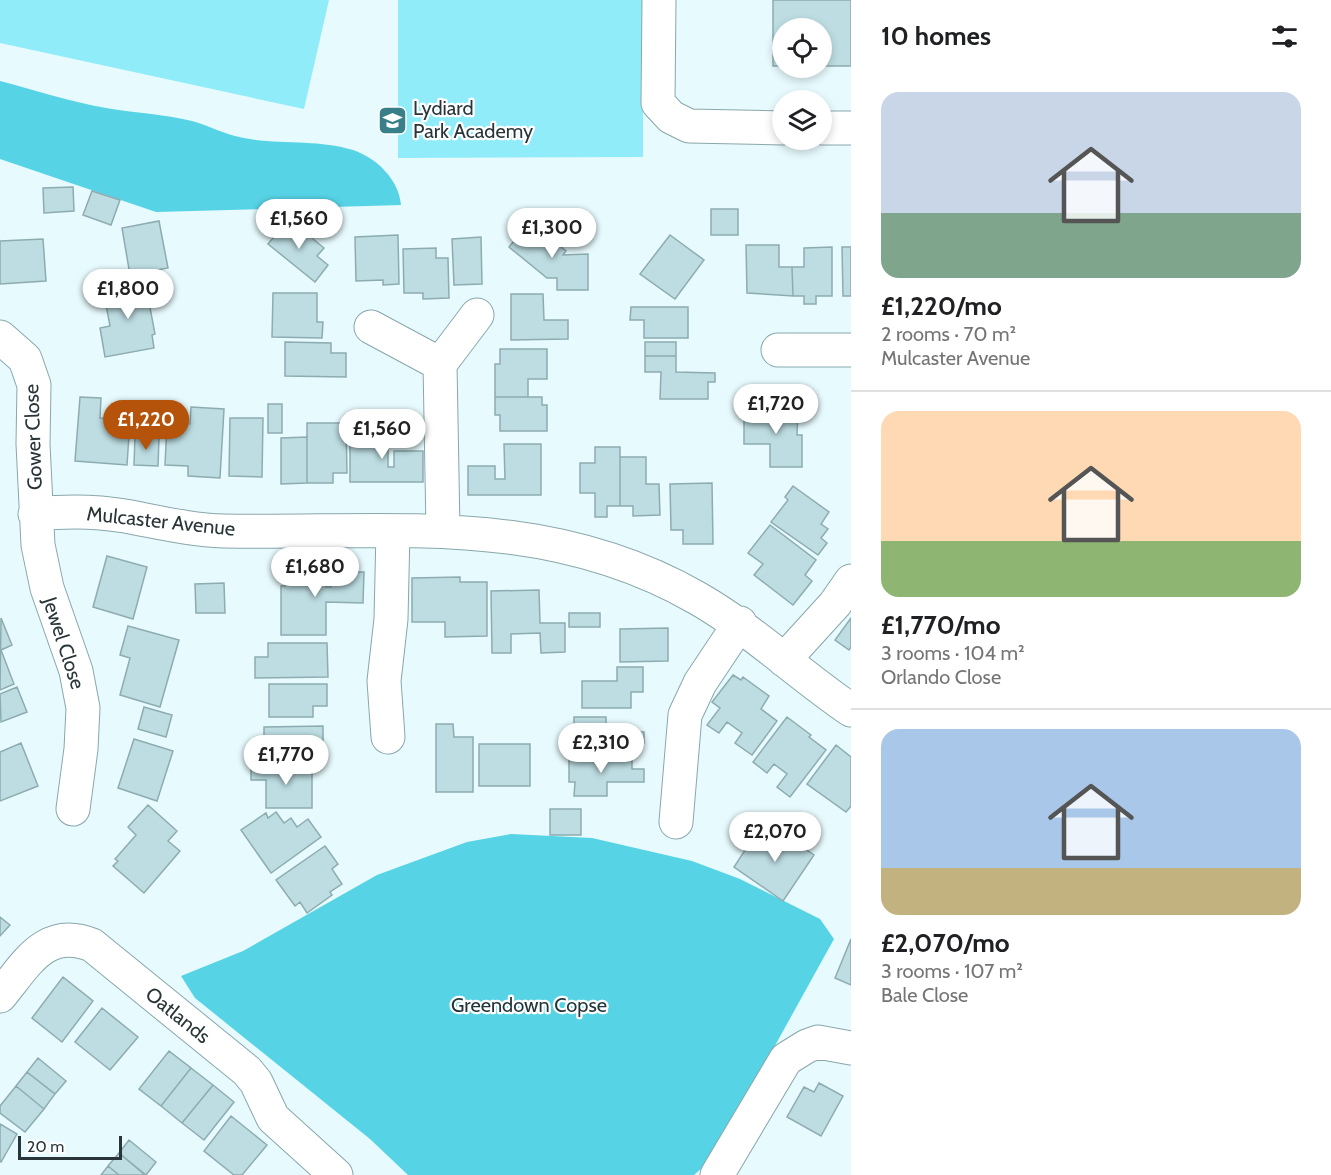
<!DOCTYPE html>
<meta charset="utf-8">
<style>
:root{--surface:#fff;--page:#f2f2f2;--text:#202124;--muted:#757577;--line:#e0e0e0;--accent:#b45309}
body{margin:0;font-family:Cabin,sans-serif;background:var(--page);color:var(--text);height:100vh;display:flex;flex-direction:column;font-size:22px;white-space:nowrap}
*{box-sizing:border-box;margin:0}
p{font-size:20px;color:var(--muted)}
.icon{flex:none;width:33px;height:33px;fill:none;stroke:currentColor;stroke-width:2;stroke-linecap:round;stroke-linejoin:round}
.map{position:relative;flex:1;overflow:hidden}
.sheet{display:flex;flex-direction:column;background:var(--surface);width:480px}
.sheet>*{flex:none}
.fabs{position:absolute;left:772px;top:18px;display:grid;gap:12px}
.fabs a{display:grid;place-items:center;width:60px;height:60px;border-radius:50%;background:var(--surface);box-shadow:0 3px 9px #0003;font-size:30px}
.scale{position:absolute;left:18px;bottom:15px;width:104px;box-sizing:border-box;padding-left:6px;border:3px solid #293538;border-top:0;font-size:16px;line-height:21px;white-space:nowrap;color:#293538;-webkit-text-stroke:4px #fff;paint-order:stroke}
.price{position:absolute;translate:-50% -51px;padding:0 14px;border-radius:21px;background:#fff;color:#222;font-size:20px;line-height:39px;filter:drop-shadow(0 2px 3px #0008)}
.price::after{content:'';position:absolute;left:50%;top:36px;width:18px;height:14px;margin-left:-9px;background:inherit;clip-path:polygon(0 0,100% 0,50% 100%)}
.price.on{background:var(--accent);color:#fff}
ul{padding:0;list-style:none}
li{display:grid;align-content:center;gap:12px;height:318px;padding:0 30px}
li+li{border-top:2px solid var(--line)}
li span{display:grid;place-items:center;height:186px;border-radius:18px;color:#555}
li>.icon{margin-inline-start:auto}
span .icon{width:108px;height:108px;fill:#fffc;stroke-width:1}
li b{font-size:26px}
h2{display:flex;justify-content:space-between;align-items:center;height:72px;padding:0 30px;font-size:26px}
main{display:flex;flex:1;min-height:0}
.map>svg:first-child{display:block}
.green{fill:#91ecfa}
.forest{fill:#56d3e5}
.building{fill:#bddde2;stroke:#8dacb1;stroke-width:1.5}
.lines{fill:none;stroke-linecap:round;stroke-linejoin:round}
.minor-casing{stroke:#88a7ac;stroke-width:35}
.minor{stroke:#fff;stroke-width:33}
.labels{text-anchor:middle;dominant-baseline:central;stroke-width:4.5;stroke-linejoin:round;paint-order:stroke}
.poi-label{font-size:20px;fill:#293538;stroke:#fff;text-anchor:start}
.street-label{font-size:20px;fill:#293538;stroke:#fff}
.park-label{font-size:20px;fill:#1f3539;stroke:#fff}
</style>
<main>
<div class="map">
<svg width="851" height="1175" viewBox="0 0 851 1175">
<rect width="100%" height="100%" fill="#e7fafd"/>
<!-- green -->
<path class="green" d="M0,0h329l-25,109 -304,-66z
M398,0h245v157l-245,1z"/>
<!-- forest -->
<path class="forest" d="M0,81c35,9 71,21 106,27 29,5 58,6 86,13 18,5 33,14 52,17 35,7 75,1 109,12 24,8 46,30 48,55l-245,7 -156,-53z
M511,834l81,4 100,23 48,18 80,40 14,20 -62,112 -47,97 -31,27h-286l-38,-36 -175,-141 -14,-22 62,-25 134,-76 90,-33z"/>
<!-- building -->
<path class="building" d="M773,0h78v66h-29v-38h-39v38h-10z
M73,187l1,24 -30,2 -1,-25z
M92,191l28,9 -9,25 -28,-10z
M711,209h27v26h-27z
M289,219l35,29 -7,8 11,9 -13,17 -47,-38z
M159,221l9,47 -38,7 -8,-47z
M530,222l36,29 -3,4 25,-1v36h-31v-12h-10l-38,-31z
M398,235l1,49 -16,1v-5l-27,1 -1,-44z
M670,235l34,25 -29,39 -35,-25z
M481,237l1,47 -28,1 -2,-46z
M43,239l3,42 -46,3v-43z
M746,245h33v22h13l1,29 -46,-3z
M832,247v49h-16v8h-12v-8h-11l-1,-29h12v-19z
M842,247h9v49h-8z
M436,248v10h12l1,40 -26,1v-6h-19l-1,-44z
M145,281l10,53 -3,1 2,13 -49,9 -5,-29 10,-2 -7,-37z
M273,293h44v29h6l-1,16 -50,-1z
M511,294h32l1,26h24v19l-57,1z
M631,307h57v31h-44v-18h-14z
M285,342l46,1v10h15v24l-61,-1z
M645,342h31v14h-31z
M500,349h47v30h-19v18h-33v-33h5z
M645,356h31v16l39,1v9h-7v17h-48l1,-27h-16z
M80,397l21,1 -1,20 30,2 -3,45 -52,-4z
M495,397h47v8h5v26h-47v-16h-5z
M268,404h14v29h-14z
M191,407l33,2 -4,69 -32,-2v-10l-23,-1 2,-42 23,1z
M744,410h54l-1,25h5v32h-32v-23h-26z
M230,418h33l-1,59 -33,-1z
M307,423h39l1,50h-14v10h-26z
M350,431h38v36h6v-16h29v31h-73z
M135,436l24,2 -1,28 -24,-1z
M307,437v46l-26,1v-46z
M504,444h37v51h-73v-29h27v13h10z
M595,447h25v59h-13v11h-12v-24h-15v-30h15z
M620,457h26v27h13l1,31 -27,1v-10h-13z
M712,483l1,61h-30v-14h-12l-1,-46z
M793,486l36,26 -8,12 7,5 -7,9 6,5 -9,12 -47,-33 17,-22 -3,-3z
M770,525l46,35 -11,15 7,6 -19,24 -39,-30 9,-11 -15,-11z
M107,556l40,11 -14,52 -40,-12z
M286,567h40v20h5l1,-15h32l-1,31 -37,-1v33h-45v-49h4z
M460,577v5h27v54l-42,1v-15h-33v-44z
M224,583l1,30h-29l-1,-29z
M539,590l1,33h25v29l-24,1 -1,-20 -29,1v19h-19l-1,-62z
M569,613h31v14h-31z
M1,618l11,27 -11,5 13,34 -14,6z
M851,618v29l-2,3 -14,-10z
M128,626l51,14 -19,67 -40,-12 10,-37 -10,-3z
M668,628v33l-48,1v-33z
M268,643h59l1,34 -73,1v-21h13z
M617,667h26v25h-12v16h-49v-27h35z
M733,675l8,5 2,-3 26,19 -8,13 16,12 -25,34 -17,-12 7,-10 -15,-11 -8,11 -12,-8 13,-17 -8,-6z
M269,684h58v22h-14v11h-44z
M17,687l10,25 -26,10 -1,-28z
M144,707l28,8 -6,22 -28,-8z
M574,717h32v15h38v11h-12v14l-49,-1 1,-24 -10,-1z
M787,717l24,18 -2,2 17,13 -36,47 -13,-10 10,-13 -13,-10 -7,9 -14,-11z
M436,724h17l1,13h19v55h-37z
M323,726v28h-11v13h-33v-17h-15v-23z
M134,739l39,12 -16,50 -39,-13z
M21,743l17,43 -38,15v-49z
M479,744h51v42h-51z
M836,745l15,12v49l-5,6 -39,-28z
M569,756l63,1v12h12v13h-37v14h-33l1,-14h-6z
M251,767h61v41h-46v-28h-15z
M148,805l29,26 -9,10 12,10 -36,42 -31,-27 5,-5 -3,-2 21,-24 -8,-8z
M550,809h31v26h-31z
M276,812l8,11 7,-5 6,9 11,-8 13,18 -50,36 -30,-43 25,-17 2,5z
M772,827l42,28 -31,46 -49,-34 17,-26 8,6z
M325,846l13,18 -6,5 10,15 -12,8 2,3 -25,18 -7,-11 -5,4 -19,-26z
M0,917l10,8 -10,11z
M851,939v46l-16,-7z
M63,977l30,24 -31,41 -30,-24z
M102,1008l36,29 -28,33 -35,-28z
M169,1051l22,17 -30,38 -22,-17z
M38,1058l28,23 -11,13 -28,-22z
M191,1068l22,17 -31,38 -21,-17z
M27,1072l28,22 -11,15 -28,-23z
M819,1083l24,13 -22,40 -34,-19 17,-30 10,5z
M213,1085l21,17 -30,38 -22,-17z
M16,1086l28,23 -19,23 -25,-19v-7z
M231,1116l36,29 -25,30h-8l-30,-24z
M0,1124l17,10 -16,28 -1,-1z
M129,1140l27,22 -10,13 -27,-22z
M119,1153l26,22h-26l-11,-9z
M108,1166l11,9h-18z"/>
<g class="lines">
<defs>
<path id="minor" d="M659,0l-1,103 13,14 18,9 94,2
M822,128h29
M371,327l69,37 3,166
M0,337l25,22 9,26 -1,59 5,101 9,43 29,83 7,37 -2,41 -8,60
M778,350h73
M440,364l37,-49
M35,514c30,-3 61,-3 90,2 33,6 65,14 99,15 167,3 321,-20 473,67 56,32 101,76 154,112
M784,660l51,-56 16,-23
M388,737l-4,-56 7,-62 2,-88
M676,822l9,-107 15,-32 40,-60
M0,996c26,-31 45,-70 92,-51l155,126 9,11 17,36 63,57
M717,1175l69,-116 21,-13 11,-4 33,6"/>
</defs>
<!-- minor casing -->
<use href="#minor" class="minor-casing"/>
<!-- minor -->
<use href="#minor" class="minor"/>
</g>
<!-- icons -->
<defs>
<symbol id="school-square" viewBox="-11 -11 22 22"><rect x="-9" y="-9" width="18" height="18" rx="4" fill="#387f89" stroke="#fff"/><path d="M0-5L7-2L0 1L-7-2ZM-4 1L0 2.5L4 1V4Q0 6-4 4Z" fill="#fff"/></symbol>
</defs>
<g fill-rule="evenodd">
<use href="#school-square" x="376" y="104" width="33" height="33"/>
</g>
<g class="labels">
<!-- poi labels -->
<g class="poi-label">
<text x="413" y="108">Lydiard<tspan x="413" dy="23">Park Academy</tspan></text>
</g>
<!-- street labels -->
<g class="street-label">
<text transform="translate(33 437) rotate(-92)">Gower Close</text>
<text transform="translate(161 521) rotate(6)">Mulcaster Avenue</text>
<text transform="translate(64 643) rotate(72)">Jewel Close</text>
<text transform="translate(178 1015) rotate(39)">Oatlands</text>
</g>
<!-- park labels -->
<g class="park-label">
<text x="529" y="1005">Greendown Copse</text>
</g>
</g>
</svg>
<div class="fabs">
<a><svg class="icon" aria-label="locate" viewBox="0 0 24 24"><circle cx="12" cy="12" r="6"/><path d="M12 2v4M12 18v4M2 12h4M18 12h4"/></svg></a>
<a><svg class="icon" aria-label="layers" viewBox="0 0 24 24"><path d="M12 4l9 5-9 5-9-5zM3 14l9 5 9-5"/></svg></a>
</div>
<div class="scale">20 m</div>
<b class="price" style="left:299px;top:250px">£1,560</b>
<b class="price" style="left:552px;top:259px">£1,300</b>
<b class="price" style="left:128px;top:320px">£1,800</b>
<b class="price" style="left:776px;top:435px">£1,720</b>
<b class="price on" style="left:146px;top:451px">£1,220</b>
<b class="price" style="left:382px;top:460px">£1,560</b>
<b class="price" style="left:315px;top:598px">£1,680</b>
<b class="price" style="left:601px;top:774px">£2,310</b>
<b class="price" style="left:286px;top:786px">£1,770</b>
<b class="price" style="left:775px;top:863px">£2,070</b>
</div>
<section class="sheet">
<h2>10 homes<svg class="icon" aria-label="filters" viewBox="0 0 24 24"><path d="M4 7h16M4 17h16"/><circle cx="9" cy="7" r="2"/><circle cx="15" cy="17" r="2"/></svg></h2>
<ul>
<li><span style="background:linear-gradient(#c9d6e8 65%,#7fa58c 0)"><svg class="icon" aria-label="home" viewBox="0 0 24 24"><path d="M3 11l9-7 9 7M6 9v11h12V9"/></svg></span><div><b>£1,220/mo</b><p>2 rooms · 70 m²</p><p>Mulcaster Avenue</p></div></li>
<li><span style="background:linear-gradient(#ffd9b3 70%,#8fb573 0)"><svg class="icon" aria-label="home" viewBox="0 0 24 24"><path d="M3 11l9-7 9 7M6 9v11h12V9"/></svg></span><div><b>£1,770/mo</b><p>3 rooms · 104 m²</p><p>Orlando Close</p></div></li>
<li><span style="background:linear-gradient(#a9c7e8 75%,#c2b280 0)"><svg class="icon" aria-label="home" viewBox="0 0 24 24"><path d="M3 11l9-7 9 7M6 9v11h12V9"/></svg></span><div><b>£2,070/mo</b><p>3 rooms · 107 m²</p><p>Bale Close</p></div></li>
</ul>
</section>
</main>
